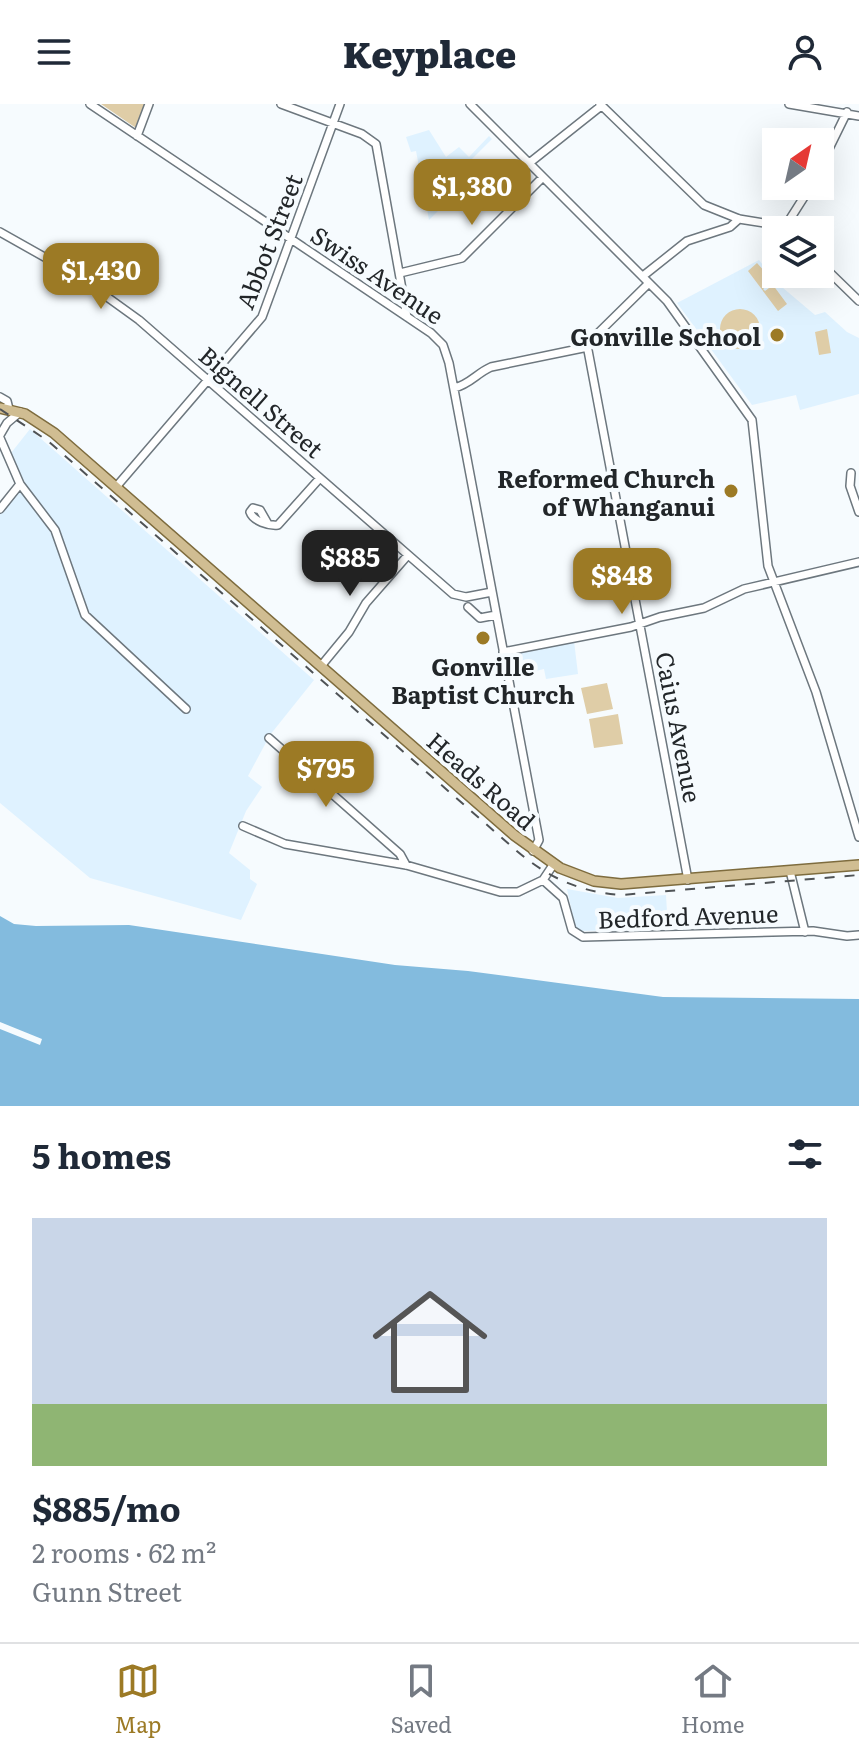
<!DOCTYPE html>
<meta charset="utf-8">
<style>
:root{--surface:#fff;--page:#f6f6f7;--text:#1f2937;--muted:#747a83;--line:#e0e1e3;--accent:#9c7a25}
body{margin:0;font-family:Literata,serif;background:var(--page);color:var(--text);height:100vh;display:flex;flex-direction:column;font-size:30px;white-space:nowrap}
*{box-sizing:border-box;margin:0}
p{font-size:26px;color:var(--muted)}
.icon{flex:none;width:44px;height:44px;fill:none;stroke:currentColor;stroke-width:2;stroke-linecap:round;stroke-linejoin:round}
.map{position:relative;height:1002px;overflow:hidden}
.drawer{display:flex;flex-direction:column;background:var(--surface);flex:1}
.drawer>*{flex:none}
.needle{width:52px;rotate:34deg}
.fabs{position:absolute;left:762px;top:24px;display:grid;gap:16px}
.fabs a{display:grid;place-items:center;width:72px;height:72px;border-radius:0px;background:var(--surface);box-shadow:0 8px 32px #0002;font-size:40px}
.price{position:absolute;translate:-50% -68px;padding:0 18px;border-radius:16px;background:var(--accent);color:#fff;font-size:26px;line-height:52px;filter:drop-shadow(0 2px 4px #0008)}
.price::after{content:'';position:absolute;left:50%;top:48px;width:24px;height:18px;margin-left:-12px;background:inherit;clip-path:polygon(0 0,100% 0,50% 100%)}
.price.current{background:#222;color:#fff}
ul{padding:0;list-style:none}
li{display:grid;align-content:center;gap:16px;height:424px;padding:0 32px}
li span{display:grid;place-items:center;height:248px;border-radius:0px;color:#555}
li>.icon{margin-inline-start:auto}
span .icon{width:144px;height:144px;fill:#fffc;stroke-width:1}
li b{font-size:34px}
h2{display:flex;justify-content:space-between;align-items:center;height:96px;padding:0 32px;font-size:34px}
header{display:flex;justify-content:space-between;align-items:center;height:104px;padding:0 32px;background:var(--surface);font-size:36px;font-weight:800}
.menu{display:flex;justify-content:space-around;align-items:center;height:112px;border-top:2px solid var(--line);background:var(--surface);font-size:22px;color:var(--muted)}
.menu a{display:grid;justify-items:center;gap:4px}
.menu .current{color:var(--accent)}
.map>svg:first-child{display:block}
.built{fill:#dff2ff}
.green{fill:#dfcda7}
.water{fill:#83bbde}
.pier{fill:#f6fbfe}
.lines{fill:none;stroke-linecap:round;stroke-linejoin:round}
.minor-casing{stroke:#6d777e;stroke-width:10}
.major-casing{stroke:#7e6c3e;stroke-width:12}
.minor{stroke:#fff;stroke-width:7}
.major{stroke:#d0bd92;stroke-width:9}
.rail{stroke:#4f5356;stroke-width:2;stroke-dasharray:10 10;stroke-linecap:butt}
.poi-dot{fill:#9c7a25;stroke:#f6fbfe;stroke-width:3}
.labels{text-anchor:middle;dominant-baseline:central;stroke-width:8;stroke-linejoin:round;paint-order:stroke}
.street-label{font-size:24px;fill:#222629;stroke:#f6fbfe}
.poi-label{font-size:24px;font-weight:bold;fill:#222629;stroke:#f6fbfe;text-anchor:end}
</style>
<header><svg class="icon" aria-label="menu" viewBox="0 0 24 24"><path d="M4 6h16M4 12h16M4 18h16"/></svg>Keyplace<svg class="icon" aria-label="person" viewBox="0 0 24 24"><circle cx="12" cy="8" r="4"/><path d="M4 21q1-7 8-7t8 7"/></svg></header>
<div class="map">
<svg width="859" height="1002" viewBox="0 0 859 1002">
<rect width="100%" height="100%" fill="#f6fbfe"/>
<!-- built -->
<path class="built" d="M429,26l17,27 13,-10 10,10 20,-21 3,3 -23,23 18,18 -27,21 -7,-5 -24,24 -13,-69 -5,1 -5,-15z
M759,156l17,22 39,33 10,-3 22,20 12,6v56l-59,16 -4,-15 -44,10 -75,-102z
M30,325l284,251 -44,55 -22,41 14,11 -16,24 -17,42 21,17v9l7,5 -16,36 -151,-42 -90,-75v-289l25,-31 -14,-30z
M574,537l4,33 -32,5 -2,-10 -30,7 -4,-22z
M567,785l51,9 48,-3 2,34 -89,2 -4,-5z"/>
<!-- green -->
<path class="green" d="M101,0h44l-9,24z
M757,159l11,12 3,7 -8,7 2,2 8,-6 14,19 -9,7 -30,-40z
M720 225a20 20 0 1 1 40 0a20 20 0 1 1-40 0Z
M827,225l4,24 -12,2 -4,-23z
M607,579l6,26 -26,5 -6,-26z
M618,610l5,30 -29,4 -5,-29z"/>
<!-- water -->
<path class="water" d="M0,812l14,8 22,2 93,-1 266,40 73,6 195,26 196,2v107h-859z"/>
<!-- pier -->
<path class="pier" d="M0,918l42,17 -2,6 -40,-16z"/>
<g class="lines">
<defs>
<path id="minor" d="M90,0l341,229 12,12 6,18 90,477 -6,11
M281,0l81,30 14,10 31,173
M470,0l197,197 85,119 16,146 48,126 43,145
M600,0l104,101 35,14 37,6 8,5
M789,0l70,12
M137,32l12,-32
M528,60l73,-58
M820,63l27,-55
M783,126l28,-44
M0,128l78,44 61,44 314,274 13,3 26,-5
M820,159l39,38
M400,169l62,-15 80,-80
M643,172l44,-35 43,-14 9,-8
M587,241l101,535
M454,284c15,-3 23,-15 37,-21l92,-19 66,-65
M0,293l7,4 2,8
M0,331l7,-12 13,-11
M0,334l20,46 35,46 30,85 101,94
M851,369l-1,13 9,26
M116,383l146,-170 78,-213
M0,405l20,-25
M268,420l-8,-14 -7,-2 -3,4c3,9 19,14 28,13l42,-47
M468,503l12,11 16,-3
M503,548l128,-25 29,-10 44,-9 40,-19 115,-27
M321,562l28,-34 17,-29 42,-48
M269,634l131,116 6,11
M243,722l42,18 121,21 94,27h18l25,-12 10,-15
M790,767l15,61
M543,776l20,18 9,32 11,7 230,-6 34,5 12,-1"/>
<path id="major" d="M0,304l25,6 29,19 460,402 46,33 34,13 27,3 238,-19"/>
</defs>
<!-- minor casing -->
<use href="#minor" class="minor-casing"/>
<!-- major casing -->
<use href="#major" class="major-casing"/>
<!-- minor -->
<use href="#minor" class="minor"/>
<!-- major -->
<use href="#major" class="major"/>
<!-- rail -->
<path class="rail" d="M0,305l48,32 470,411c31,26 62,40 103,43l238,-20"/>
</g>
<!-- markers -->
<g class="poi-dot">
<circle cx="777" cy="231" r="8"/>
<circle cx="731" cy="387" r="8"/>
<circle cx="483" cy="534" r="8"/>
</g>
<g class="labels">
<!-- street labels -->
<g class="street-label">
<text transform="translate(268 137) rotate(-69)">Abbot Street</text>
<text transform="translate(378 170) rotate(34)">Swiss Avenue</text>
<text transform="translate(262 297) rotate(41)">Bignell Street</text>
<text transform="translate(680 623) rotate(79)">Caius Avenue</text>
<text transform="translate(482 676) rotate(41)">Heads Road</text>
<text transform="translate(688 811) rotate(-2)">Bedford Avenue</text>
</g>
<!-- poi labels -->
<g class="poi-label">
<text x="761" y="231">Gonville School</text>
<text x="715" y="373">Reformed Church<tspan x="715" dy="28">of Whanganui</tspan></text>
<text x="483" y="561" text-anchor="middle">Gonville<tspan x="483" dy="28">Baptist Church</tspan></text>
</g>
</g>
</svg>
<div class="fabs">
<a><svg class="needle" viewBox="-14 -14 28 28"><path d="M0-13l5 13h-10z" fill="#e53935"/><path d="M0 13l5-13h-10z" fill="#747a83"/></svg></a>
<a><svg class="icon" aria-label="layers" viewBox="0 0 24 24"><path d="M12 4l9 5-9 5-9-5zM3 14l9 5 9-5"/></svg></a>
</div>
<b class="price" style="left:472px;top:123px">$1,380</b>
<b class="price" style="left:101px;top:207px">$1,430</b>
<b class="price current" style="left:350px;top:494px">$885</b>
<b class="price" style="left:622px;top:512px">$848</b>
<b class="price" style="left:326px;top:705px">$795</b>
</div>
<section class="drawer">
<h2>5 homes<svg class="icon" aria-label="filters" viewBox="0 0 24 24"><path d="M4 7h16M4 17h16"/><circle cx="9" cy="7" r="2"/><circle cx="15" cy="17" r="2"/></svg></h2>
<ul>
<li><span style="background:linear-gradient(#c9d6e8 75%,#8fb573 0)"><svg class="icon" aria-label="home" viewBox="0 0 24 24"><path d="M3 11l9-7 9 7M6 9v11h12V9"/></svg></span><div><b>$885/mo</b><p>2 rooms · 62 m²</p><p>Gunn Street</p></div></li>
</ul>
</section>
<nav class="menu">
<a class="current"><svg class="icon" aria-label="map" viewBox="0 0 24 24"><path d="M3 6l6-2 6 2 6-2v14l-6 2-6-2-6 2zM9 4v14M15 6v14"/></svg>Map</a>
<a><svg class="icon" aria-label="saved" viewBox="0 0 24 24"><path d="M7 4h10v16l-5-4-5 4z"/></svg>Saved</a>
<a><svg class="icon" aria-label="home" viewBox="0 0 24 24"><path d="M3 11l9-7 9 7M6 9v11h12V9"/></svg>Home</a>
</nav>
